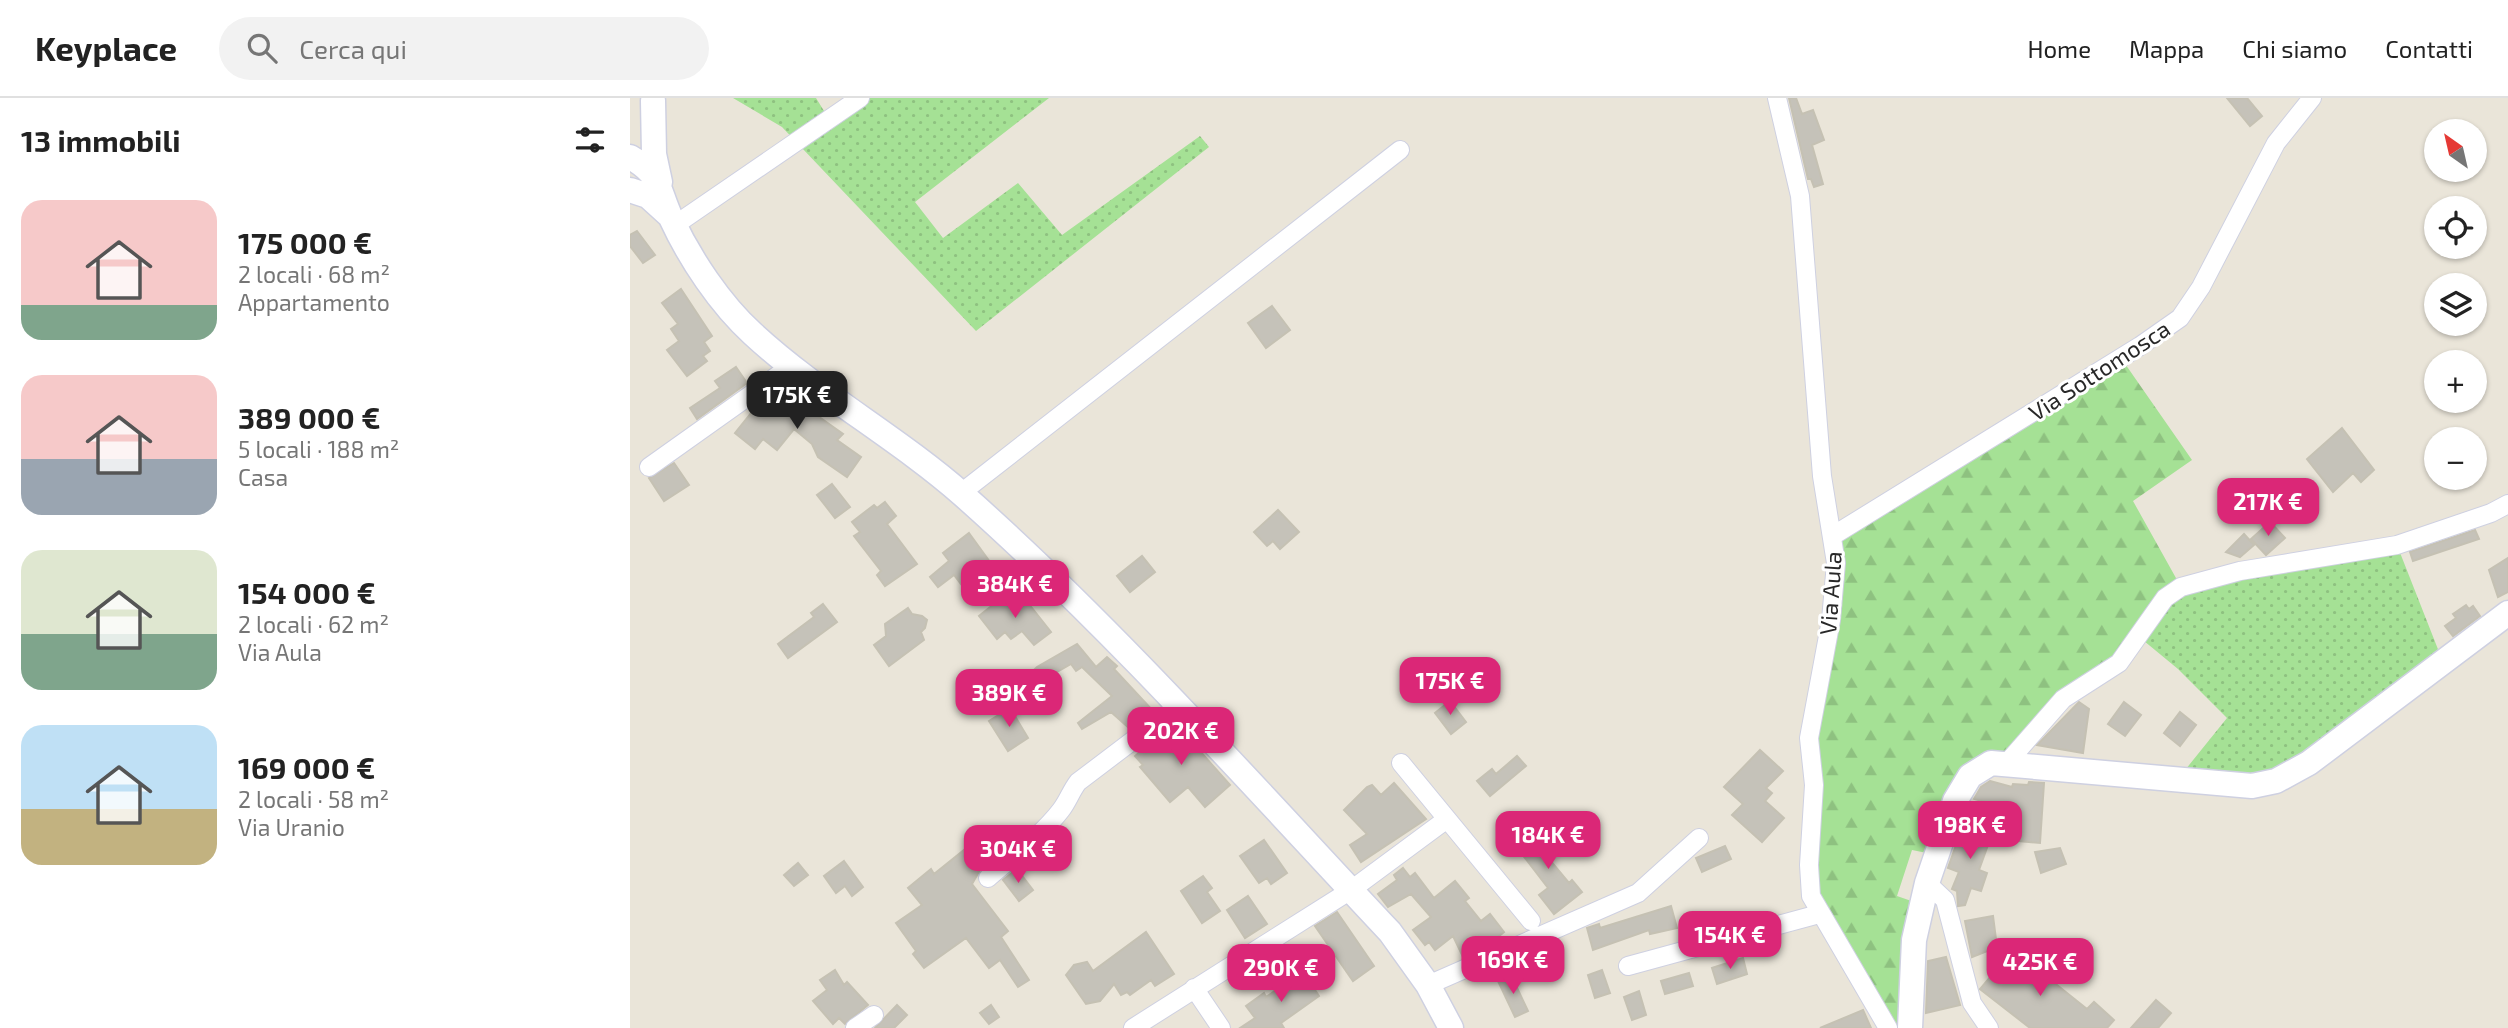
<!DOCTYPE html>
<html lang="it">
<meta charset="utf-8">
<style>
:root{--surface:#fff;--page:#f2f2f2;--text:#222;--muted:#767676;--line:#e0e0e0;--accent:#db2777}
body{margin:0;font-family:"Exo 2",sans-serif;background:var(--page);color:var(--text);height:100vh;display:flex;flex-direction:column;font-size:26px;white-space:nowrap}
*{box-sizing:border-box;margin:0}
p{font-size:23px;color:var(--muted)}
.icon{flex:none;width:38px;height:38px;fill:none;stroke:currentColor;stroke-width:2;stroke-linecap:round;stroke-linejoin:round}
.map{position:relative;flex:1;overflow:hidden}
.panel{display:flex;flex-direction:column;background:var(--surface);width:630px}
.panel>*{flex:none}
.needle{width:46px;rotate:326deg}
.fabs{position:absolute;left:1794px;top:21px;display:grid;gap:14px}
.fabs a{display:grid;place-items:center;width:63px;height:63px;border-radius:50%;background:var(--surface);box-shadow:0 2px 5px #0004;font-size:35px}
.price{position:absolute;translate:-50% -60px;padding:0 16px;border-radius:14px;background:var(--accent);color:#fff;font-size:23px;line-height:46px;filter:drop-shadow(0 2px 4px #0008)}
.price::after{content:'';position:absolute;left:50%;top:42px;width:21px;height:16px;margin-left:-10px;background:inherit;clip-path:polygon(0 0,100% 0,50% 100%)}
.price.active{background:#222;color:#fff}
ul{padding:0;list-style:none}
li{display:flex;align-items:center;gap:21px;height:175px;padding:0 21px}
li span{display:grid;place-items:center;flex:none;width:196px;height:140px;border-radius:21px;color:#555}
li>.icon{margin-inline-start:auto}
span .icon{width:84px;height:84px;fill:#fffc;stroke-width:1}
li b{font-size:30px}
h2{display:flex;justify-content:space-between;align-items:center;height:84px;padding:0 21px;font-size:30px}
header{display:flex;align-items:center;gap:42px;box-sizing:border-box;height:98px;padding:0 35px;background:var(--surface);border-bottom:2px solid var(--line)}
header strong{font-size:33px}
nav{display:flex;gap:38px;margin-inline-start:auto;font-size:24px}
.search{width:490px;height:63px;background:var(--page);display:flex;align-items:center;gap:18px;box-sizing:border-box;padding:0 24px;border-radius:38px;color:var(--muted);font-size:26px}
main{display:flex;flex:1;min-height:0}
.map>svg:first-child{display:block}
.grass{fill:url(#grass-dots)}
.forest{fill:url(#forest-firs)}
.building{fill:#c5c2b9;stroke:#c5c1b3;stroke-width:2}
.lines{fill:none;stroke-linecap:round;stroke-linejoin:round}
.street-casing{stroke:#ced0e1;stroke-width:20}
.secondary-casing{stroke:#ced0e1;stroke-width:27}
.street{stroke:#fff;stroke-width:18}
.secondary{stroke:#fff;stroke-width:24}
.labels{text-anchor:middle;dominant-baseline:central;stroke-width:6;stroke-linejoin:round;paint-order:stroke}
.street-label{font-size:23px;fill:#282828;stroke:#fff}
</style>
<header>
<strong>Keyplace</strong>
<div class="search"><svg class="icon" aria-label="search" viewBox="0 0 24 24"><circle cx="10" cy="10" r="6"/><path d="M15 15l6 6"/></svg>Cerca qui</div>
<nav><a>Home</a><a>Mappa</a><a>Chi siamo</a><a>Contatti</a></nav>
</header>
<main>
<section class="panel">
<h2>13 immobili<svg class="icon" aria-label="filters" viewBox="0 0 24 24"><path d="M4 7h16M4 17h16"/><circle cx="9" cy="7" r="2"/><circle cx="15" cy="17" r="2"/></svg></h2>
<ul>
<li><span style="background:linear-gradient(#f6c9c9 75%,#7fa58c 0)"><svg class="icon" aria-label="home" viewBox="0 0 24 24"><path d="M3 11l9-7 9 7M6 9v11h12V9"/></svg></span><div><b>175 000 €</b><p>2 locali · 68 m²</p><p>Appartamento</p></div></li>
<li><span style="background:linear-gradient(#f6c9c9 60%,#9aa5b1 0)"><svg class="icon" aria-label="home" viewBox="0 0 24 24"><path d="M3 11l9-7 9 7M6 9v11h12V9"/></svg></span><div><b>389 000 €</b><p>5 locali · 188 m²</p><p>Casa</p></div></li>
<li><span style="background:linear-gradient(#dfe7d0 60%,#7fa58c 0)"><svg class="icon" aria-label="home" viewBox="0 0 24 24"><path d="M3 11l9-7 9 7M6 9v11h12V9"/></svg></span><div><b>154 000 €</b><p>2 locali · 62 m²</p><p>Via Aula</p></div></li>
<li><span style="background:linear-gradient(#bfe0f5 60%,#c2b280 0)"><svg class="icon" aria-label="home" viewBox="0 0 24 24"><path d="M3 11l9-7 9 7M6 9v11h12V9"/></svg></span><div><b>169 000 €</b><p>2 locali · 58 m²</p><p>Via Uranio</p></div></li>
</ul>
</section>
<div class="map">
<svg width="1878" height="930" viewBox="0 0 1878 930">
<defs>
<pattern id="grass-dots" width="8" height="8" patternUnits="userSpaceOnUse" patternTransform="scale(1.75)"><rect width="8" height="8" fill="#a5e195"/><path d="M2 2h.1M6 6h.1" fill="none" stroke="#8ec180" stroke-width="1.8" stroke-linecap="round"/></pattern>
<pattern id="forest-firs" width="22" height="20" patternUnits="userSpaceOnUse" patternTransform="scale(1.75)"><rect width="22" height="20" fill="#a5e195"/><path d="M5 1l3.5 6h-7zM16 11l3.5 6h-7z" fill="#8ec180"/></pattern>
</defs>
<rect width="100%" height="100%" fill="#eae5d9"/>
<!-- grass -->
<path class="grass" d="M103,0h83l13,21 31,-21h189l-134,104 28,36 75,-55 44,52 138,-99 9,11 -233,184 -194,-204z
M1767,447l46,117 -167,119 -99,-1 50,-62 -49,-49 -40,-33 43,-49z"/>
<!-- forest -->
<path class="forest" d="M1491,260l71,102 -59,41 48,86 -62,76 -128,101 -54,91 -25,-5 -15,46 23,8 -10,124h-22l-69,-114 -10,-176 25,-203z"/>
<!-- building -->
<path class="building" d="M1159,0h7l6,16 11,-4 11,30 -12,5 11,39 -9,3 -3,-8h-3z
M1597,0h20l15,18 -12,10z
M7,133l18,24 -12,8 -13,-17v-11z
M51,191l31,47 -8,6 6,9 -7,5 4,5 -20,15 -20,-26 12,-9 -8,-12 7,-5 -16,-21z
M642,208l18,24 -24,18 -18,-25z
M106,269l11,16 -50,36 -7,-11 30,-20 -5,-7z
M151,292l62,44 -6,6 24,17 -14,20 -29,-20 -6,-13 -18,-15 -17,21 -14,-11 -8,10 -20,-16 25,-31 5,7z
M1712,330l32,42 -13,12 -8,-9 -20,19 -26,-33z
M44,365l15,22 -25,16 -15,-23z
M202,386l18,23 -15,11 -18,-23z
M255,404l11,14 -9,8 30,40 -32,22 -8,-11 4,-4 -27,-35 6,-4 -8,-10 22,-17 3,3z
M648,412l21,22 -19,17 -7,-8 -6,5 -13,-14z
M1640,424l15,16 -19,17 -15,-16z
M1845,432l4,9 -66,22 -3,-9z
M339,435l21,29 -29,22 -7,-9 -16,12 -8,-10 19,-16 -6,-8z
M1614,436l10,11 -14,12 -14,-5z
M512,458l13,16 -25,20 -13,-16z
M1878,460v34l-10,5 -9,-27z
M391,496l30,38 -17,13 -12,-14 -11,8 -6,-7 -8,7 -18,-23 24,-19 6,7z
M193,506l14,18 -49,36 -10,-14 36,-27 -3,-4z
M1836,507l3,4 4,-3 7,10 -27,20 -8,-10 11,-8 -3,-4z
M278,510l4,6 10,2 5,4 -2,8 -4,4 3,8 -35,26 -15,-21 12,-9 -1,-12z
M447,546l19,23 11,-10 10,9 -3,3 39,42 -23,18 -19,-17 -29,17 -4,-6 34,-27 -30,-29 -6,4 -5,-7 -40,23 -5,-9 11,-11z
M820,603l16,21 -15,12 -16,-21z
M1449,604l10,7 -6,44 -46,-8z
M1494,604l17,13 -16,21 -17,-12z
M380,610l18,30 -20,13 -19,-30z
M1550,614l16,13 -16,21 -16,-13z
M545,625l55,62 -25,22 -17,-20 -18,15 -30,-35 3,-2 -8,-9z
M1130,652l23,21 -17,17 6,5 -7,8 19,17 -22,24 -30,-27 11,-11 -19,-17z
M887,658l9,10 -36,30 -13,-15 15,-12 4,5z
M1360,683l22,6 1,-3 15,1 1,-3 15,1 -4,60 -32,-3 3,-31 -37,-10 7,-12z
M764,685l32,36 -65,43 -11,-17 17,-11 -23,-24 23,-23 5,-2 9,10z
M1338,724l25,9 -14,39 8,3 -6,18 -10,-3 -6,17 -7,1 -1,-15 -5,-2 7,-17 -11,-4 13,-37 4,1z
M908,729l20,25 -9,7 20,24 3,-3 10,12 -28,22 -15,-19 9,-7 -33,-43z
M634,742l23,33 -16,11 -4,-6 -8,5 -19,-27z
M1095,748l6,13 -29,13 -6,-14z
M1430,750l6,16 -25,9 -6,-21z
M334,752l16,20 -8,14 36,47 -7,6 28,43 -11,7 -18,-27 -11,8 -23,-30 -42,30 -11,-14 3,-3 -20,-28 26,-18 -14,-17 23,-19 3,5z
M214,763l19,26 -11,9 -7,-10 -9,7 -12,-17z
M168,765l10,12 -14,11 -10,-11z
M773,770l7,9 5,-4 19,25 21,-17 14,17 -4,3 16,20 9,-7 14,18 -21,17 -20,8 -10,-21 -18,14 -6,-8 -4,3 -12,-15 18,-13 -20,-23 -23,13 -10,-13 19,-14 -3,-5z
M387,771l16,21 -14,11 -16,-21z
M573,778l9,12 -5,4 13,19 -18,12 -21,-32z
M618,798l19,28 -22,14 -18,-28z
M1041,808l6,22 -27,6 -1,-4 -56,20 -6,-22 12,-4 1,4z
M707,814l37,54 -21,15 -38,-55z
M1363,818l4,31 -25,10 -7,-36z
M516,834l28,42 -19,12 -4,-6 -21,15 -3,-3 -6,3 -7,-11 -14,17 -14,3 -20,-29 8,-10 13,-3 6,9z
M1383,852l74,59 7,-7 20,18 -7,8h-77l-50,-39z
M1316,859l14,48 -34,8 2,-52z
M1113,860l4,16 -30,10 -5,-16z
M205,872l9,15 3,-3 21,23 -23,19 -6,-6 -6,6 -20,-23 14,-11 -7,-10z
M972,872l8,23 -15,5 -7,-23z
M673,874l16,24 -38,27 3,5h-44l15,-10 -9,-12 18,-13 2,4z
M1059,875l4,13 -28,8 -4,-13z
M881,877l17,36 -13,6 -17,-36z
M1009,893l7,24 -14,5 -8,-23z
M1526,902l15,13 -13,15h-27z
M267,907l10,10 -13,13h-19z
M361,907l8,12 -10,7 -9,-11z
M1233,912l8,18h-51z"/>
<g class="lines">
<defs>
<path id="street" d="M1147,0l23,98 22,280 14,87 -5,57 -22,118 5,47 -5,80 2,31 77,132
M45,127l185,-127
M19,369l142,-101
M331,395l439,-343
M1204,437l306,-189 40,-28 21,-31 75,-144 36,-45
M771,665l130,158
M1376,666l57,-65 56,-36 46,-65 16,-11 59,-16 157,-26 94,-32 17,-9
M358,780c24,-21 53,-42 73,-68 7,-9 10,-19 17,-28l99,-75
M1297,785l18,17 27,103 17,25
M998,868l191,-52
M798,887l210,-92 61,-55
M564,890l27,40
M225,930l19,-13
M503,930l218,-138 96,-71"/>
<path id="secondary" d="M23,3l1,53 6,28
M0,59c32,18 27,31 41,61 19,41 49,86 82,116 65,60 144,103 210,161 152,135 288,289 427,437l38,53 23,43
M0,92l18,6 22,20
M1280,930l4,-88 13,-57 28,-82 15,-25 21,-13 261,23 24,-5 33,-18 199,-150"/>
</defs>
<!-- street casing -->
<use href="#street" class="street-casing"/>
<!-- secondary casing -->
<use href="#secondary" class="secondary-casing"/>
<!-- street -->
<use href="#street" class="street"/>
<!-- secondary -->
<use href="#secondary" class="secondary"/>
</g>
<g class="labels">
<!-- street labels -->
<g class="street-label">
<text transform="translate(1469 272) rotate(-33)">Via Sottomosca</text>
<text transform="translate(1200 495) rotate(-86)">Via Aula</text>
</g>
</g>
</svg>
<div class="fabs">
<a><svg class="needle" viewBox="-14 -14 28 28"><path d="M0-13l5 13h-10z" fill="#e53935"/><path d="M0 13l5-13h-10z" fill="#767676"/></svg></a>
<a><svg class="icon" aria-label="locate" viewBox="0 0 24 24"><circle cx="12" cy="12" r="6"/><path d="M12 2v4M12 18v4M2 12h4M18 12h4"/></svg></a>
<a><svg class="icon" aria-label="layers" viewBox="0 0 24 24"><path d="M12 4l9 5-9 5-9-5zM3 14l9 5 9-5"/></svg></a>
<a>+</a>
<a>−</a>
</div>
<b class="price active" style="left:167px;top:333px">175K €</b>
<b class="price" style="left:1638px;top:440px">217K €</b>
<b class="price" style="left:385px;top:522px">384K €</b>
<b class="price" style="left:820px;top:619px">175K €</b>
<b class="price" style="left:379px;top:631px">389K €</b>
<b class="price" style="left:551px;top:669px">202K €</b>
<b class="price" style="left:1340px;top:763px">198K €</b>
<b class="price" style="left:918px;top:773px">184K €</b>
<b class="price" style="left:388px;top:787px">304K €</b>
<b class="price" style="left:1100px;top:873px">154K €</b>
<b class="price" style="left:883px;top:898px">169K €</b>
<b class="price" style="left:1410px;top:900px">425K €</b>
<b class="price" style="left:651px;top:906px">290K €</b>
</div>
</main>
